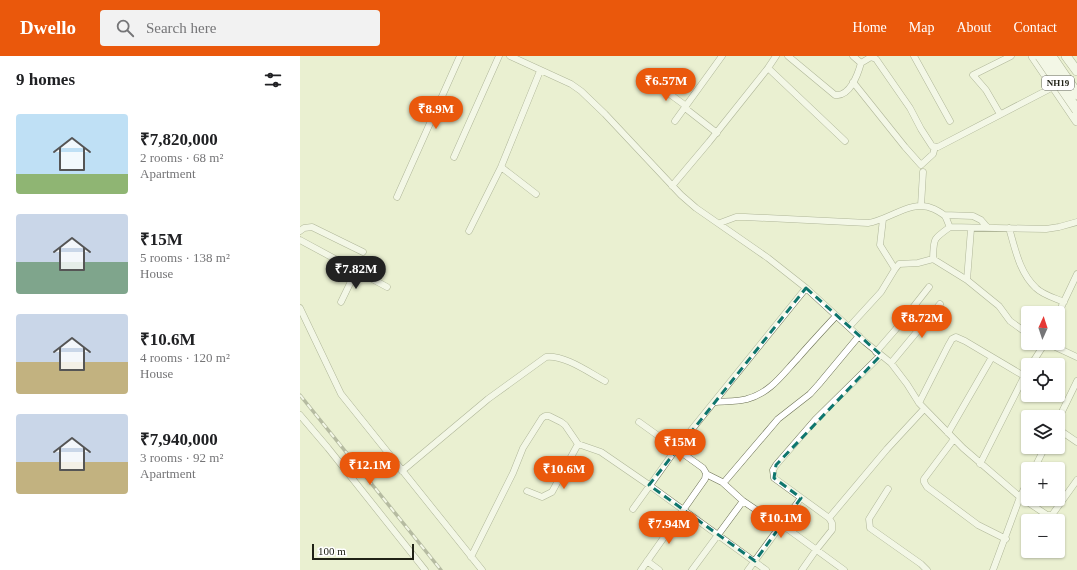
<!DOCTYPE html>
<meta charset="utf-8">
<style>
:root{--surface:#fff;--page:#f2f2f2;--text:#202124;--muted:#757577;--accent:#ea580c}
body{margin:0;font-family:Georgia,serif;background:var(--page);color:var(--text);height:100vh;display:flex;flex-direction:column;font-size:15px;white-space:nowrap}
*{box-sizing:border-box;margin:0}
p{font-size:13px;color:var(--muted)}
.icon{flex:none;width:22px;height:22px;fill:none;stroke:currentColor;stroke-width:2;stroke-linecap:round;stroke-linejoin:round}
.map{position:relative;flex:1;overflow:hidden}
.side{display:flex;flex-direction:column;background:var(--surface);width:300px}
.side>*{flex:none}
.needle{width:26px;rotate:3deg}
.tools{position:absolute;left:721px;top:250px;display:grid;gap:8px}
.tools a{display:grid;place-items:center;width:44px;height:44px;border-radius:4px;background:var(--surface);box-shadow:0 1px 3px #0004;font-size:20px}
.scale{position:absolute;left:12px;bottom:10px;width:102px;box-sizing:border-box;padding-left:4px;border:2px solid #202216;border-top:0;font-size:11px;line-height:14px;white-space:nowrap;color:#202216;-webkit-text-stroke:3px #fff;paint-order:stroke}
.price{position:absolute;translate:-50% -34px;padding:0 9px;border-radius:14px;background:var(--accent);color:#fff;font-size:13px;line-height:26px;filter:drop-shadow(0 1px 2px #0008)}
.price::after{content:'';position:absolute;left:50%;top:24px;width:12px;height:9px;margin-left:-6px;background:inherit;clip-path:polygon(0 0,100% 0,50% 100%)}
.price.current{background:#222;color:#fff}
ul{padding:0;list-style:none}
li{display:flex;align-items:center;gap:12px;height:100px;padding:0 16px}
li span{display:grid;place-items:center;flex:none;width:112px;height:80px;border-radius:4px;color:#555}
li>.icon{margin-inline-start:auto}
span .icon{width:48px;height:48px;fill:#fffc;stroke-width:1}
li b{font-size:17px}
h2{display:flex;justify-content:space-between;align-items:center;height:48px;padding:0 16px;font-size:17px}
header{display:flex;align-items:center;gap:24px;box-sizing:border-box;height:56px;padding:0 20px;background:var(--accent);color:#fff}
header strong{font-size:19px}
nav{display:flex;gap:22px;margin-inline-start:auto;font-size:14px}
.search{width:280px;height:36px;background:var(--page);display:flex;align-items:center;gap:10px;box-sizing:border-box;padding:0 14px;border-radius:4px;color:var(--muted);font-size:15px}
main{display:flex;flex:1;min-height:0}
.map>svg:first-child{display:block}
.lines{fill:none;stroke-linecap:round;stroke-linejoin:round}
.minor-casing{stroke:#6a6f53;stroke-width:7}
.secondary-casing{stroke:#6a6f53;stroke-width:10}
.minor{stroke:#fff;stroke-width:6}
.secondary{stroke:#fff;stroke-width:9}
.rail-casing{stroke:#787b67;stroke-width:3.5}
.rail{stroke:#fff;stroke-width:2;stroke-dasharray:6;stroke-linecap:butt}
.trunk-bridge-casing{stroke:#6a6f53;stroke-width:11;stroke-linecap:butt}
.trunk-bridge{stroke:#fff;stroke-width:10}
.marked{fill:none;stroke:#0f766e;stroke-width:3;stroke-dasharray:8 5;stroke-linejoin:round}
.labels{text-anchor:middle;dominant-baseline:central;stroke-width:3;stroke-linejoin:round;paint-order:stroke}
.shield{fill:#fff;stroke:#63645c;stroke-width:1}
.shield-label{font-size:9px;font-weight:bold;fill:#202216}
</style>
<header>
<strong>Dwello</strong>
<div class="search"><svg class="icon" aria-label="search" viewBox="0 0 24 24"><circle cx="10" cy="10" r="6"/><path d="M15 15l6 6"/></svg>Search here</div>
<nav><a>Home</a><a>Map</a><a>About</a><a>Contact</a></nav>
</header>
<main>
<section class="side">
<h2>9 homes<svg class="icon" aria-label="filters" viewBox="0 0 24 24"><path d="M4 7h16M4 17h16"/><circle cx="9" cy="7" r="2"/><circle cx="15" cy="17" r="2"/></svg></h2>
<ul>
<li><span style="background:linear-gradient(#bfe0f5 75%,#8fb573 0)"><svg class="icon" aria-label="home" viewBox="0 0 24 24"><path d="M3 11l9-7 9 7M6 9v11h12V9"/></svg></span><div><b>₹7,820,000</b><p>2 rooms · 68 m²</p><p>Apartment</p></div></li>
<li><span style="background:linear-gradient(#c9d6e8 60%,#7fa58c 0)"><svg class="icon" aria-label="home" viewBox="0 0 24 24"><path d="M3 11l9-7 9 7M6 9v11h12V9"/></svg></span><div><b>₹15M</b><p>5 rooms · 138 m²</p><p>House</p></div></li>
<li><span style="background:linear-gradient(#c9d6e8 60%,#c2b280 0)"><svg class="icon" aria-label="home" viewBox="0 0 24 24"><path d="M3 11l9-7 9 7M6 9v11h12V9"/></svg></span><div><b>₹10.6M</b><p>4 rooms · 120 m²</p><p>House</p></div></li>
<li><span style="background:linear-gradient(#c9d6e8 60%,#c2b280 0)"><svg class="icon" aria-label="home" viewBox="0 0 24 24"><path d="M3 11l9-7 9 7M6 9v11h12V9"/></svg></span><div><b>₹7,940,000</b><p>3 rooms · 92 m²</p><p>Apartment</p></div></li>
</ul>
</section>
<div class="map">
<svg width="777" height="514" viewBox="0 0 777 514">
<rect width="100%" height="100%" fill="#eaf0d1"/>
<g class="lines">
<defs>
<path id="minor" d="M210,0l61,28 10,7 24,23 76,81 15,13 72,50 38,30 59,54 26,21 16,21 12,19 44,45 57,49 27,18h5l25,-35
M488,0l47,39c15,2 23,-21 26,-32
M553,0l8,7 10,-6 5,2 34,49 11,21 11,17 6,1 119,-62
M614,0l36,65
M468,12l77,73
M553,26l52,65 16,18 12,-11 2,-7
M356,28l30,22
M385,52l32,25
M700,58l-14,-24 -13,-15 38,-19
M375,65l47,-65
M154,101l45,-101
M201,111l35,27
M372,130l37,-44 59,-74 8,-12
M97,141l63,-141
M621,150l2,-34
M644,159l29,1 8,4 6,7
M583,163l-3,26 15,24
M420,167l16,-6h9l123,6c22,-3 44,-25 66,-14 4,2 8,4 11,7 2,3 3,8 5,11l96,2 13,-2 18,-5
M650,171c-18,13 -16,11 -17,32l34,21
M709,172c6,20 10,44 27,60 7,7 19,10 28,14
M671,173l-4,51 32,26 11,15 18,13
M0,175l4,-3 8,-1 51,25
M169,175l32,-64 39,-96
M0,184l87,47
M41,246l15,-31
M0,252l41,86 141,176
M758,258l19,-40
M549,271l32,-35 14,-23 4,-5 19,-1 15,-4
M747,287l30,14
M576,296l20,-23 33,-42
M591,307l49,-59
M731,309l14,-22
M414,346c10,-1 23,0 33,-3 23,-6 35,-24 50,-40 13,-15 26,-29 39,-43
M619,347l29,-57 4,-7 4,-2 9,4 59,35
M0,359l28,33 97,122
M758,364l19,-39
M339,366l64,46 3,5 -1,6 -64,91
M758,373l19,13
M648,377l44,-76
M654,383l-30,40v3l3,5 51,38 28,14
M680,408l48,-95
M734,413l11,-22
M102,415l86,-72 58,-42c19,-2 42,15 59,24
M406,418l16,8 21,19 37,25
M426,424l52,-61 32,-25 9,-10 40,-48
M588,433l-19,30 1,9 51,36 6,6
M227,435l15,6 10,-5 26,-48
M333,453l43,-60 130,-161
M529,462l-55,-40 -1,-8 3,-5 39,-45 66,-65
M481,468l63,46
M171,501l42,-84 10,-25 19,-30 3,-2h4l12,6 4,3 13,19 23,8 48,33 117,85
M347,505l12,9
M392,514l51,-69
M448,514l53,-72
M502,514l14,-20 16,-20v-7l-3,-5 58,-69 37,-40
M693,514l27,-73 8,-16"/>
<path id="secondary" d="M733,0l44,65
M766,0l11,15"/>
</defs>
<!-- minor casing -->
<use href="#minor" class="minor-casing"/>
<!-- secondary casing -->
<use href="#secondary" class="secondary-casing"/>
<!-- minor -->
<use href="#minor" class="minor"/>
<!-- secondary -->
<use href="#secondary" class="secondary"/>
<defs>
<path id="rail" d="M0,339l141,175"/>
</defs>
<!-- rail casing -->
<use href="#rail" class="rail-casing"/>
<!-- rail -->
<use href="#rail" class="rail"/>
<defs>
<path id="trunk-bridge" d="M740,0l37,54
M751,0l26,38"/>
</defs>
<!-- trunk-bridge casing -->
<use href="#trunk-bridge" class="trunk-bridge-casing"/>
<!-- trunk-bridge -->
<use href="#trunk-bridge" class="trunk-bridge"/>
</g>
<!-- marked area -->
<path d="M0 0H777V514H0ZM506,232l75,67 -105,110 -2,13 27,20 -46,63 -106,-76z" fill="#eaf0d1" fill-opacity=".55" fill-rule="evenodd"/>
<path class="marked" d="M506,232l75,67 -105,110 -2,13 27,20 -46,63 -106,-76z"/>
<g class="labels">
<!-- shield labels -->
<rect class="shield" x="742" y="20" width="32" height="14" rx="3"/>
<g class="shield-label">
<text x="758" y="27">NH19</text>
</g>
</g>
</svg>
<div class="tools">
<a><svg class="needle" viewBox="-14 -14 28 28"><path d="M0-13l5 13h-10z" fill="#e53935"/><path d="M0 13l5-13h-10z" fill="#757577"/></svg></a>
<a><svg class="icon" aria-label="locate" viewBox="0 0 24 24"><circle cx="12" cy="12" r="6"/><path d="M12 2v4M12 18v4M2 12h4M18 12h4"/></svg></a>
<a><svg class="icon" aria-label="layers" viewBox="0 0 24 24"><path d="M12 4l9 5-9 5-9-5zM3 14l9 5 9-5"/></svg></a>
<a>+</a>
<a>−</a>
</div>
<div class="scale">100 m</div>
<b class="price" style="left:366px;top:46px">₹6.57M</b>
<b class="price" style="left:136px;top:74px">₹8.9M</b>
<b class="price current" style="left:56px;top:234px">₹7.82M</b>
<b class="price" style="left:622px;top:283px">₹8.72M</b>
<b class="price" style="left:380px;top:407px">₹15M</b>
<b class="price" style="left:70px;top:430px">₹12.1M</b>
<b class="price" style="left:264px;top:434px">₹10.6M</b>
<b class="price" style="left:481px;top:483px">₹10.1M</b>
<b class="price" style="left:369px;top:489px">₹7.94M</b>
</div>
</main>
